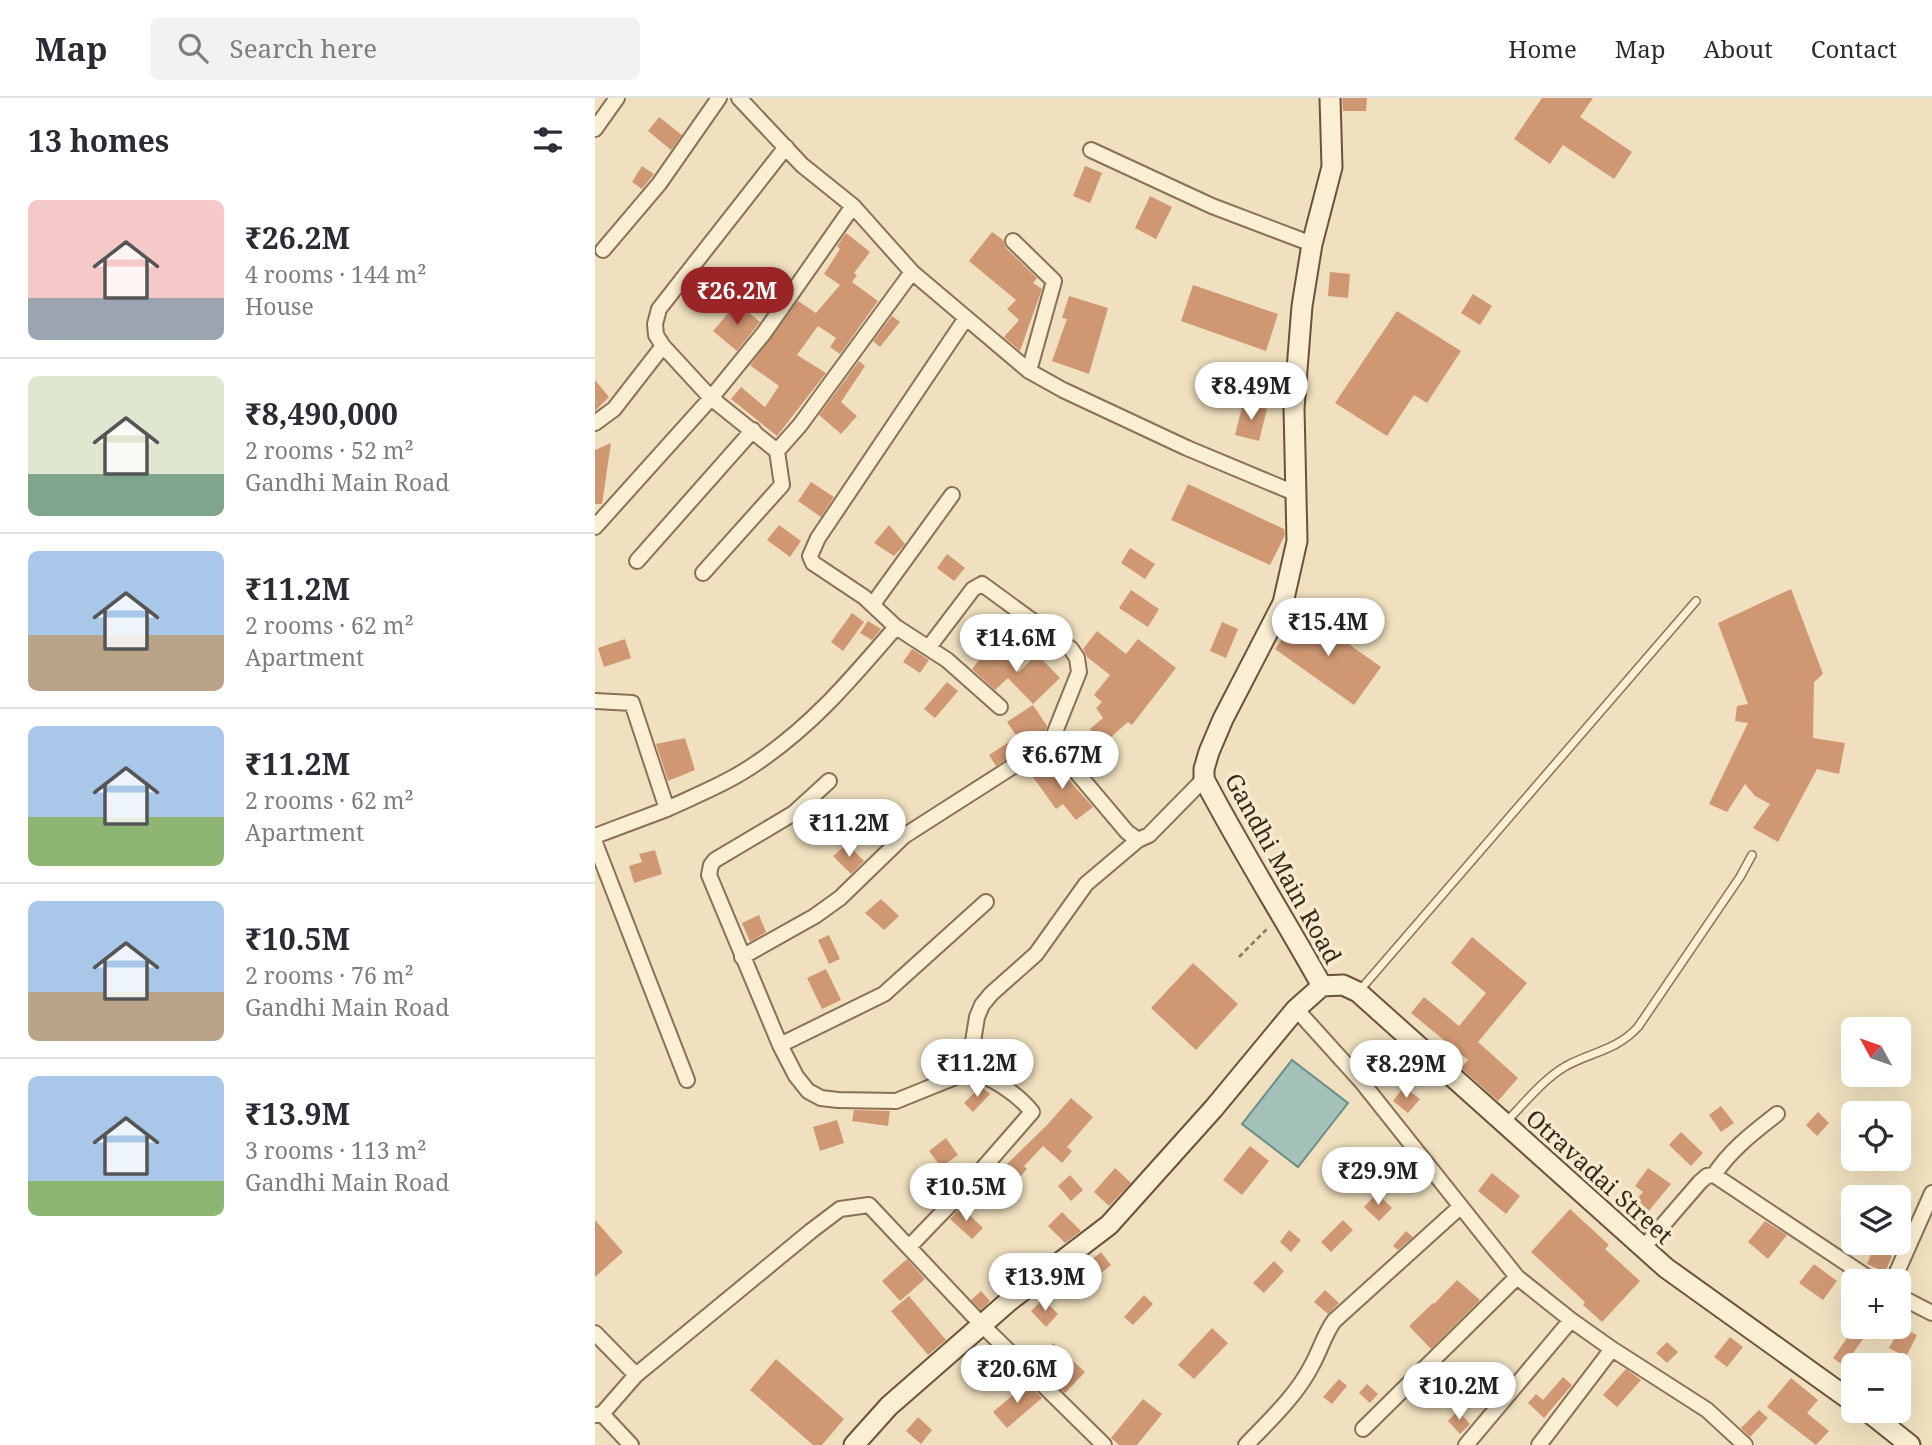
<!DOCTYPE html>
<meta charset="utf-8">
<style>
:root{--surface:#fff;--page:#f2f2f3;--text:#2b2b33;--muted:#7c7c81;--line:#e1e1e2;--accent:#9b2427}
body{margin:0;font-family:"Noto Serif",serif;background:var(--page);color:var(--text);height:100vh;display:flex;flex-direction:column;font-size:26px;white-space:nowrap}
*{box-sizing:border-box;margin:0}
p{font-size:23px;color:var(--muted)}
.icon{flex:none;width:38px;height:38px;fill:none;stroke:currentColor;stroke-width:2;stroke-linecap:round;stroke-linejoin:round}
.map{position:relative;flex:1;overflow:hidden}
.sheet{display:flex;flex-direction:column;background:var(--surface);width:595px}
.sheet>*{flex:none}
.needle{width:46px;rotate:310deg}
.buttons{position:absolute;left:1246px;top:919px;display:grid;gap:14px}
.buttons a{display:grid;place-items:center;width:70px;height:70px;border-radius:10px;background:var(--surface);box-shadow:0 7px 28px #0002;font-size:35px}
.price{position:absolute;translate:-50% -60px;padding:0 16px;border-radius:24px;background:#fff;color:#222;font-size:23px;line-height:46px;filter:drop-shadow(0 2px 4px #0008)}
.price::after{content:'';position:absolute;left:50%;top:42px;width:21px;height:16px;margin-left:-10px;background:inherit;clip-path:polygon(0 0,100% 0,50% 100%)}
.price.active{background:var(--accent);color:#fff}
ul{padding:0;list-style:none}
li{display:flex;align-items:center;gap:21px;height:175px;padding:0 28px}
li+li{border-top:2px solid var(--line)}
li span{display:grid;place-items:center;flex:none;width:196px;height:140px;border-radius:10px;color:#555}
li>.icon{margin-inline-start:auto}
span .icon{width:84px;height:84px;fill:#fffc;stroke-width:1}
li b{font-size:30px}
h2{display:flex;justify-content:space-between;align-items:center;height:84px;padding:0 28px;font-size:30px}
header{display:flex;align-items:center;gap:42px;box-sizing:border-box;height:98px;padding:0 35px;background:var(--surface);border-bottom:2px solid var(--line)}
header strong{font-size:33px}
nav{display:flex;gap:38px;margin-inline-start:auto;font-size:24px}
.search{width:490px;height:63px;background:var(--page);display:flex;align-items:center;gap:18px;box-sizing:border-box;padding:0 24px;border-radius:10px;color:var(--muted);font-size:26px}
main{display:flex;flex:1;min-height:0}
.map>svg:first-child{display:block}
.water{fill:#a3c1b8;stroke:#698f85;stroke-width:2}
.building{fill:#cf9873}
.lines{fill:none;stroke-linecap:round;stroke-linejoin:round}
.lane-casing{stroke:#897157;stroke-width:10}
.street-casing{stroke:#897157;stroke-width:18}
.secondary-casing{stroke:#6b523a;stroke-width:23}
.path{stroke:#897157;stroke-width:2.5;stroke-dasharray:5 3.5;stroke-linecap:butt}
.lane{stroke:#faeed3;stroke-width:7}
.street{stroke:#faeed3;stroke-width:14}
.secondary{stroke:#faeed3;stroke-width:19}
.labels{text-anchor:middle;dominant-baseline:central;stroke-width:7;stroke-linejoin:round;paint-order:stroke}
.street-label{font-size:24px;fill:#38291c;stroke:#f7ebcf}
</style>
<header>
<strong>Map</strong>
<div class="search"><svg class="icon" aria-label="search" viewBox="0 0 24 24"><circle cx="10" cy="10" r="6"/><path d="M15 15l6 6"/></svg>Search here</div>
<nav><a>Home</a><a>Map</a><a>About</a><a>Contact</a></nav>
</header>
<main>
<section class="sheet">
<h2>13 homes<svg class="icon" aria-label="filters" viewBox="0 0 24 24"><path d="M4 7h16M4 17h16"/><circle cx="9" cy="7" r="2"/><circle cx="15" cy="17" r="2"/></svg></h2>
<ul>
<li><span style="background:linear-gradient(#f6c9c9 70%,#9aa5b1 0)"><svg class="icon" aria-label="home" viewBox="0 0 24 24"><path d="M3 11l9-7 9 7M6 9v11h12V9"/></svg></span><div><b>₹26.2M</b><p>4 rooms · 144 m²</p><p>House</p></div></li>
<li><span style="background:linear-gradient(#dfe7d0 70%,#7fa58c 0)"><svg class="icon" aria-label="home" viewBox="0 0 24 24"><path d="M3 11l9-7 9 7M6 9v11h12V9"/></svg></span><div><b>₹8,490,000</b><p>2 rooms · 52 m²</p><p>Gandhi Main Road</p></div></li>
<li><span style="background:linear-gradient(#a9c7e8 60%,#b9a48a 0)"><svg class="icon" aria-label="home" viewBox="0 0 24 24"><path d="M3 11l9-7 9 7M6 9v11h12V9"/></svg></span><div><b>₹11.2M</b><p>2 rooms · 62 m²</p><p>Apartment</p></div></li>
<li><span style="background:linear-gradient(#a9c7e8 65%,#8fb573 0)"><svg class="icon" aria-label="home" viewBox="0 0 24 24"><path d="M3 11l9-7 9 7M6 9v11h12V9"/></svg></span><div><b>₹11.2M</b><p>2 rooms · 62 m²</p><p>Apartment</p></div></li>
<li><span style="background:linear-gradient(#a9c7e8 65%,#b9a48a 0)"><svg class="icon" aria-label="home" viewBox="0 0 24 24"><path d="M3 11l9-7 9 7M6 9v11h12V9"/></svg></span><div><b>₹10.5M</b><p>2 rooms · 76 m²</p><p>Gandhi Main Road</p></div></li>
<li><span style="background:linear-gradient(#a9c7e8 75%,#8fb573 0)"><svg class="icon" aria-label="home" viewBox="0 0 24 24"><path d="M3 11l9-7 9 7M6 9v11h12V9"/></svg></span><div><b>₹13.9M</b><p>3 rooms · 113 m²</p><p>Gandhi Main Road</p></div></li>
</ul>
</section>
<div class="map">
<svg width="1337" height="1347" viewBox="0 0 1337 1347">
<rect width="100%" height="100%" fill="#f0e0bf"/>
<!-- water -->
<path class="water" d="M697,962l56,43 -50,64 -56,-43z"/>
<!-- building -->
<path class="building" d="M747,0h25l-1,13h-23z
M947,0h51l-13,19 52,35 -18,27 -51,-34 -13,19 -36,-25z
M64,19l23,18 -11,15 -23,-19z
M47,68l12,8 -12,15 -10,-7z
M490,68l17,7 -12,30 -17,-7z
M555,98l22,11 -16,32 -21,-11z
M397,134l11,8 3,8 31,30 -4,5 9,6 -22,62 -16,-14 15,-17 -12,-11 9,-9 -47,-39z
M251,135l24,19 -16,21 3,2 -5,7 26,19 -38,53 -10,-7 6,-9 -18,-12 -21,29 29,18 -49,63 -46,-37 10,-12 24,20 14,-21 -28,-20v-2l47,-63 18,12 24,-28 -16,-11 16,-25 -3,-3z
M735,174l20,2 -2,24 -20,-2z
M598,187l85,29 -12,37 -85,-30z
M878,196l19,12 -12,19 -19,-12z
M474,198l39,12 -19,66 -37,-13 15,-42 -5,-1z
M142,205l23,19 -23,29 -24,-20z
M802,213l64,40 -34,52 -13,-8 -27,41 -52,-33z
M297,218l8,6 -20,25 -7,-6z
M264,263l6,5 -24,36 16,14 -16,18 -22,-19z
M0,282l14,17 -14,14z
M648,305l24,6 -8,32 -24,-6z
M16,345l-9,61h-7v-54z
M216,384l23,15 -13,20 -23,-16z
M593,386l96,45 1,6 -15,30 -99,-45z
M184,427l22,16 -11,16 -23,-17z
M294,427l16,19 -11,12 -20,-13z
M535,450l25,16 -10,15 -24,-16z
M352,456l18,14 -11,13 -17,-13z
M1196,491l32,85 -9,8 -1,56 32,5 -6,31 -22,-5 -39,73 -25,-14 17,-24 -15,-8 -10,-12 -18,28 -18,-8 39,-81 -13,-2 2,-15 11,-2 -30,-81z
M536,492l28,19 -11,18 -29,-19z
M707,513l79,56 -27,38 -79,-56z
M257,515l12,9 -21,29 -12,-9z
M273,523l13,8 -9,11 -12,-7z
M627,524l16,7 -12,29 -16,-7z
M502,533l29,23 12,-15 38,29 -44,57 -4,-3 -25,22 -13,-15 13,-11 -7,-10 6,-6 -8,-7 16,-20 -23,-18 -4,-8z
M30,541l6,19 -27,9 -6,-19z
M397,546l12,9 15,19 18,-18 23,24 -27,26 -25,-26 -13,12 -23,-21z
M317,551l17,11 -9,13 -17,-11z
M352,584l11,9 -23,27 -11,-9z
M438,607l14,21 -4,10 -47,30 -7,-11 28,-18 -10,-15z
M90,640l10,32 -27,11 -12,-37z
M457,663l41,46 -17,13 -13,-16 -7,5 -23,-32z
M252,746l17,17 -13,13 -18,-18z
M60,752l7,24 -28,9 -5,-17 13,-4 -3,-8z
M286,801l18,17 -15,14 -19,-17z
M164,817l7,17 -16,10 -8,-19z
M234,837l11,24 -11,5 -11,-24z
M877,839l55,46 -49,59 40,36 -20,23 -37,-33 7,-8 -57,-47 13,-16 35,29 27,-33 -35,-30z
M598,865l45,41 -42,46 -45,-42z
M231,871l15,31 -19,9 -15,-31z
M386,988l9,8 -17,18 -9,-9z
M809,989l16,12 -12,14 -15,-12z
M476,1000l22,19 -26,30 5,4 -10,12 -19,-17 -19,20 3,3 -11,12 -13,-13 44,-43z
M1126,1008l13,17 -13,9 -12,-17z
M259,1012l36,1 -2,15 -36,-5z
M1223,1014l11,11 -12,13 -11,-11z
M242,1022l7,23 -24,8 -7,-24z
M1086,1034l22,21 -12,13 -22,-21z
M351,1040l12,17 -17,12 -12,-16z
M655,1048l19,15 -27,34 -19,-15z
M520,1070l16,15 -22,23 -15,-14z
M1053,1070l23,16 -34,41 -13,-11 19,-22 -8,-6z
M897,1075l28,23 -14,18 -28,-23z
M475,1077l13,15 -12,11 -13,-15z
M782,1095l15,15 -13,13 -15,-14z
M366,1109l22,21 -11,11 -22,-20z
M975,1111l39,36 -4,4 35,32 -38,41 -19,-17 2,-3 -54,-50z
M467,1114l19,19 -16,12 -17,-17z
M0,1122l28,32 -28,25z
M748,1122l10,10 -22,22 -10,-10z
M1170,1123l22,14 -19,24 -20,-17z
M694,1132l12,10 -10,12 -11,-10z
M811,1133l7,6 -15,13 -5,-4z
M1279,1150l18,8 -7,16 -18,-8z
M506,1154l10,13 -27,22 -11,-12z
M429,1157l11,11 -14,10 -9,-8z
M312,1161l18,20 -25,22 -18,-20z
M679,1163l10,10 -20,22 -11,-10z
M1219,1166l23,17 -14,19 -24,-17z
M862,1182l23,20 -49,49 -22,-23 24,-23 1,1z
M730,1192l14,13 -11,11 -14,-12z
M386,1193l9,10 -9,9 -10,-10z
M549,1197l9,9 -20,21 -9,-8z
M314,1198l37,44 -18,15 -37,-44z
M448,1201l15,15 -12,13 -15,-16z
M1306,1229l16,8 -11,22 -17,-9z
M617,1230l16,15 -34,36 -16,-14z
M1259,1230l11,8 -21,30 -11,-8z
M1135,1239l13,10 -16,20 -13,-10z
M1072,1244l11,10 -11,11 -11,-10z
M458,1245l32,29 -20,21 -30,-29z
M181,1261l68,60 -22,26h-9l-63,-55z
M1031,1271l15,11 -24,27 -14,-12z
M968,1279l9,8 -28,33 -16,-15 8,-9 7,6z
M1196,1280l27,22 -11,13 22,18 -13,14 -49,-38z
M744,1281l8,7 -15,18 -9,-7z
M432,1285l15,15 -35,30 -14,-16z
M772,1286l11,10 -8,9 -11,-10z
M548,1301l19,15 -25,31h-18l-8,-7z
M1164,1312l9,8 -18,19 -9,-9z
M863,1313l12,13 -10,10 -12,-13z
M323,1319l14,13 -11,14 -15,-13z"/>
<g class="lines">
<defs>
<path id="lane" d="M765,892l336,-389
M910,1025c19,-19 37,-43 61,-57 26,-14 51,-16 72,-39l102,-150 12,-22"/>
<path id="street" d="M144,0l63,67 51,41 59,66 117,99 34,19 124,58 110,46
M0,31l22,-31
M191,49l-127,162 -4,15 1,11 7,11 48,52 66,53 23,-26 112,-153
M496,52l121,56 100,38
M418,143l41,40 -25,90
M8,152l56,-66 60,-86
M0,325l19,-14 49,-63
M0,429l116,-129 53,-65 89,-127
M42,463l116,-131
M108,475l79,-88 -5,-34
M278,506l79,-109
M301,529l-32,-30 -51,-34 -3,-7 8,-18 148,-220
M0,603l37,2 35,106c30,-14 63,-27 91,-47 56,-38 94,-84 138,-135l51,33 53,47
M456,644l76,90 11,8 11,-5 55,-56
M234,683l-35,32 -79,47 -4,5 -2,10 71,170 16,31 12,15 13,7 17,2 58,1 72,-29c21,2 51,23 64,40l-69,79 -53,55
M0,738l72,-27
M0,745l92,237
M147,859l73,-41 25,-18 64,-62 147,-94 28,-70 -2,-14 -6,-9 -89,-65 -9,5 -44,58
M701,911l65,72 156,196 54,43 41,29 95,61 38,35
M185,947l104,-51 102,-92
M373,974l9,-55 5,-12 9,-11 45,-40 50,-70 52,-44
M1119,1077c16,-25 40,-43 63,-61
M1048,1150l57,-66 7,-6 7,-1 159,106
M1298,1183l39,-88
M1304,1198l33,17
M0,1235l41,42
M7,1316l34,-39 175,-144 29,-22 29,-4 113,120 122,120
M0,1317l7,-1 29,31
M768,1331l154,-152
M651,1347c23,-24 51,-50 66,-80 8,-14 12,-30 22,-44l126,-114
M871,1347l105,-125
M944,1347l73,-96"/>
<path id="secondary" d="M727,888l21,-1 15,7 308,276 187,134
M1271,1312l44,35
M259,1347l35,-39 119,-104 101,-77 105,-117 82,-99 26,-23c-39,-70 -81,-136 -118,-207v-10l5,-17 14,-33 60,-116 14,-62 -3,-133 8,-102 10,-62 20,-77 -2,-69"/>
</defs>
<!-- lane casing -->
<use href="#lane" class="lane-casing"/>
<!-- street casing -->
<use href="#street" class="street-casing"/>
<!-- secondary casing -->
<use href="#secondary" class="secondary-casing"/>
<!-- path -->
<path class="path" d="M644,859l30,-30"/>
<!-- lane -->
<use href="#lane" class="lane"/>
<!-- street -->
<use href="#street" class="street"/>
<!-- secondary -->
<use href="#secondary" class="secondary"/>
</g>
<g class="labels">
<!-- street labels -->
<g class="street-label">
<text transform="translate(689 770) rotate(61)">Gandhi Main Road</text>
<text transform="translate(1005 1078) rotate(42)">Otravadai Street</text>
</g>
</g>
</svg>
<div class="buttons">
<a><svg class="needle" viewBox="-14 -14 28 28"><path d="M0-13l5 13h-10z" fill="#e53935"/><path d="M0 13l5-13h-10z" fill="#7c7c81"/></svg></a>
<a><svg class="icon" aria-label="locate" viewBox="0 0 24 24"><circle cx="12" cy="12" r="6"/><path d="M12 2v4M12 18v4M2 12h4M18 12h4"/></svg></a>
<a><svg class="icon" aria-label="layers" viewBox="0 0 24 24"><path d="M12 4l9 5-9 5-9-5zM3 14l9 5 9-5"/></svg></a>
<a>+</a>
<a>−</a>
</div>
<b class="price active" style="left:142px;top:229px">₹26.2M</b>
<b class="price" style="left:656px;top:324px">₹8.49M</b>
<b class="price" style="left:733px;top:560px">₹15.4M</b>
<b class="price" style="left:421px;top:576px">₹14.6M</b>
<b class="price" style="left:467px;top:693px">₹6.67M</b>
<b class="price" style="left:254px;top:761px">₹11.2M</b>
<b class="price" style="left:382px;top:1001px">₹11.2M</b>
<b class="price" style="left:811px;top:1002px">₹8.29M</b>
<b class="price" style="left:783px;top:1109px">₹29.9M</b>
<b class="price" style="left:371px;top:1125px">₹10.5M</b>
<b class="price" style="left:450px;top:1215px">₹13.9M</b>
<b class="price" style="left:422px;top:1307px">₹20.6M</b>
<b class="price" style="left:864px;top:1324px">₹10.2M</b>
</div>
</main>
